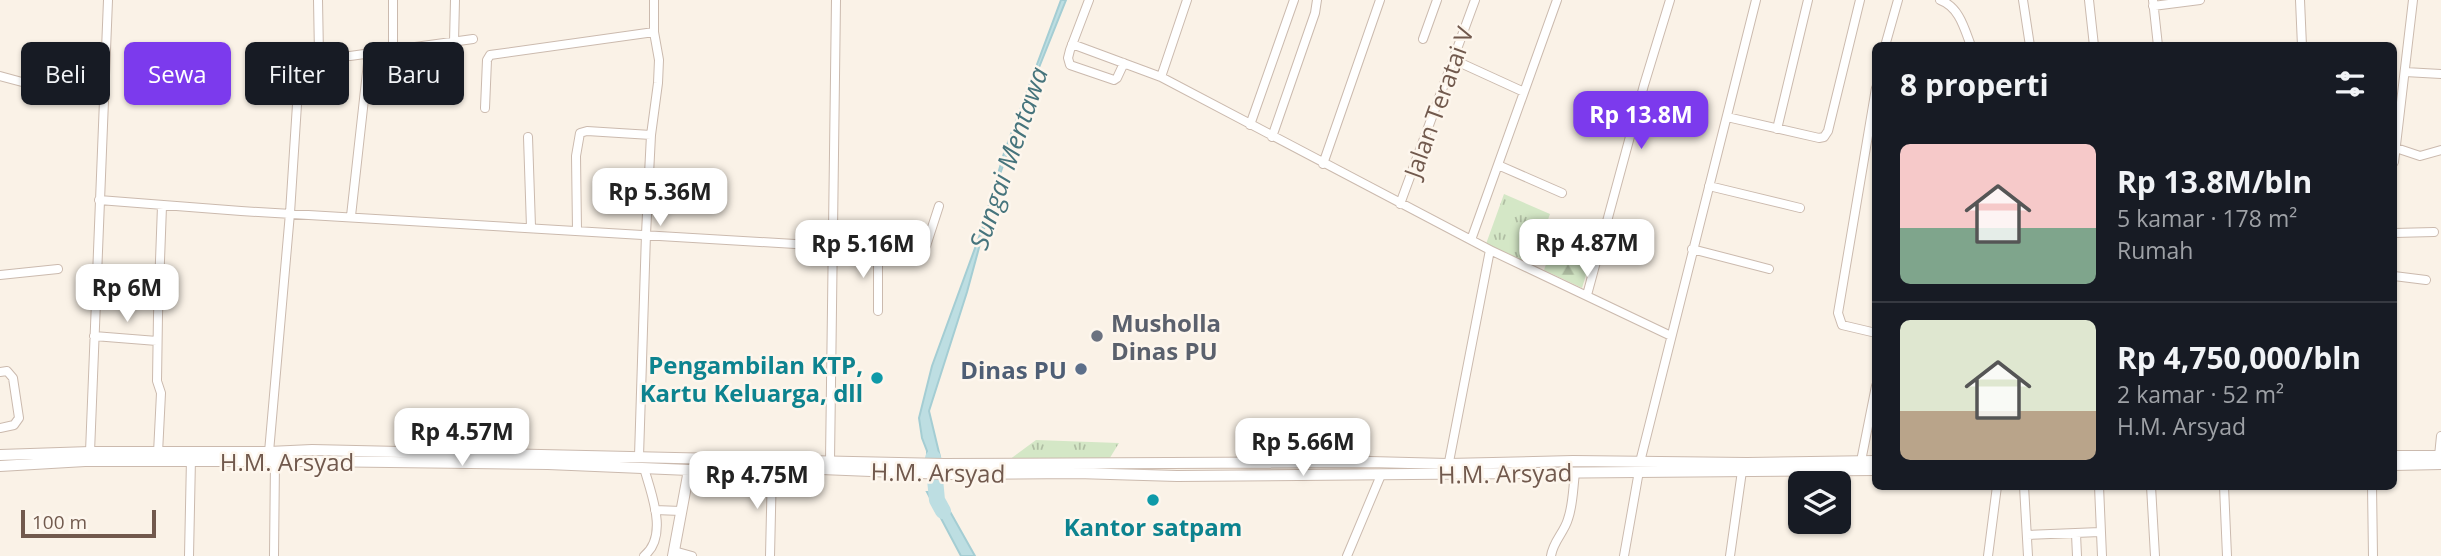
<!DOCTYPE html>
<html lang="id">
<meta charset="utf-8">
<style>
:root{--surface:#171b24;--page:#242831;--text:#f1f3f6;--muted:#9ea1a6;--line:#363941;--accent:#7c3aed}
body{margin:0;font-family:"Open Sans",sans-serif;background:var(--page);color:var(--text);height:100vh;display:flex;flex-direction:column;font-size:26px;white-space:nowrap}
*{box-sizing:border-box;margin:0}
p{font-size:23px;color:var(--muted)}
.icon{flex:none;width:38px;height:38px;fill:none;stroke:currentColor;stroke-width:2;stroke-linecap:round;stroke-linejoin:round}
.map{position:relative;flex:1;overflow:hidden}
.details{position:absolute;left:1872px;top:42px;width:525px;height:448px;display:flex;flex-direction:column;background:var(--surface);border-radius:10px;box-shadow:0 2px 5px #0004}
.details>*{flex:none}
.hud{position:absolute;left:21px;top:42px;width:665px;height:63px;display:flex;gap:14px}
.fabs{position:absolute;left:1788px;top:471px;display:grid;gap:14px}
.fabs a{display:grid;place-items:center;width:63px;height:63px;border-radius:10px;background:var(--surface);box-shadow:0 2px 5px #0004;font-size:35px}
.scale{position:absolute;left:21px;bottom:18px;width:135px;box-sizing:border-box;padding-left:7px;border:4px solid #71594d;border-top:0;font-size:19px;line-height:24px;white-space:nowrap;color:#71594d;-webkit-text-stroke:5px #fdf6ed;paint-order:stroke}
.price{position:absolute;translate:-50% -60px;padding:0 16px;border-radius:14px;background:#fff;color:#222;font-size:23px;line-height:46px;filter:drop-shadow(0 2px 4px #0008)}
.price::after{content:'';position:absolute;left:50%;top:42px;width:21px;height:16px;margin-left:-10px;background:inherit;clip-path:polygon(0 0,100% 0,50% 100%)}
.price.on{background:var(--accent);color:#fff}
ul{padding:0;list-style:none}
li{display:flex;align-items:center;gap:21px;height:175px;padding:0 28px}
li+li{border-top:2px solid var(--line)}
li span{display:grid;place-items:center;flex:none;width:196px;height:140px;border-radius:10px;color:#555}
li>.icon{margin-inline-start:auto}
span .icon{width:84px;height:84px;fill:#fffc;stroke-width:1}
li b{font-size:30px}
h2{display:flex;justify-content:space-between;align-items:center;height:84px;padding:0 28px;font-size:30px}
.tag{padding:0 24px;border-radius:10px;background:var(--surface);box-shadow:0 2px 5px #0004;font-size:24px;line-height:63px}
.tag.on{background:var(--accent);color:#fff}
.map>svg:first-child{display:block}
.grass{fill:url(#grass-tufts)}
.forest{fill:url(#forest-firs)}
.water{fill:#bddee2;stroke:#a4cdd3;stroke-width:2}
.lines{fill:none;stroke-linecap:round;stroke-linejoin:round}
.river{stroke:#bddee2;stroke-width:16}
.minor-casing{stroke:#cbbaae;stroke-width:10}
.tertiary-casing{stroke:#cbbaae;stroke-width:12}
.minor{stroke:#fff;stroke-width:8}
.tertiary{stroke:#fff;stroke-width:10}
.worship-dot{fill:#6b7280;stroke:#fdf6ed;stroke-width:2.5}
.service-dot{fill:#5c6f8a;stroke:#fdf6ed;stroke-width:2.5}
.culture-dot{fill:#0f9aa8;stroke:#fdf6ed;stroke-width:2.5}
.labels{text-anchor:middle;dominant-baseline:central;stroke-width:5;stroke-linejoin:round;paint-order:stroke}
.street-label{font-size:24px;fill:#71594d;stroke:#fdf6ed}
.worship-label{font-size:24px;font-weight:bold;fill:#5b616d;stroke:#fdf6ed;text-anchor:start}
.culture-label{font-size:24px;font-weight:bold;fill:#0d838f;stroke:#fdf6ed;text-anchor:end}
.service-label{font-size:24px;font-weight:bold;fill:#4e5e75;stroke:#fdf6ed;text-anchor:end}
.water-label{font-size:26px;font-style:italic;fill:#46747c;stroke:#fdf6ed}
</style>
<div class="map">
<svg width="2441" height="556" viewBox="0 0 2441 556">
<defs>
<pattern id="grass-tufts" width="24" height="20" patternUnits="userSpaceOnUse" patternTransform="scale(1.75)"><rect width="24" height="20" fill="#d4e7c6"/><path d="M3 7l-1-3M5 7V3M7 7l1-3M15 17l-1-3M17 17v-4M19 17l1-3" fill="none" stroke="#b0bea3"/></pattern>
<pattern id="forest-firs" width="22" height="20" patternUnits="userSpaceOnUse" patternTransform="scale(1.75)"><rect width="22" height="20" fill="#d4e7c6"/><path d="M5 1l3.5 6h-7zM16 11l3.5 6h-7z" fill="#b0bea3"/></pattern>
</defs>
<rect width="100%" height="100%" fill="#faf2e7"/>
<!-- grass -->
<path class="grass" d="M1504,194l46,20 -18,51 -46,-21z
M1036,440l83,3 -11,18 -99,-1z"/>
<!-- forest -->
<path class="forest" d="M1557,233l38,13 -13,42 -38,-18z"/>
<!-- water -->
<path class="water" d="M1061,0h5l-28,70 -42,115 -29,107 -38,119 12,50 -14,-1v-9l-5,-13 -3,-20 13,-52 50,-137 22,-76z
M927,492h12l36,64h-14z"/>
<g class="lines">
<!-- river -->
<path class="river" d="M933,458l4,42 6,11"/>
<defs>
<path id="minor" d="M318,0l1,55
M1089,0l-19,50 -2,8 2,7 44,15 3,-2 7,-15
M1940,0c19,7 24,27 31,46
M2023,0l7,46
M2089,0l5,46
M2153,0l5,46
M2300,0l2,46
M2153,6l47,-6
M1423,39l14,-39
M454,42l1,-42
M1072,44l89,33 329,173 -42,217
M1885,46l13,-46
M393,49v-49
M1454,60l70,32
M2405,72l36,2
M0,76l22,6
M1161,77l26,-77
M1876,88l-38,225 4,12 34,8
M485,108l2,-48 3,-5 164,-23
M1727,117l92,21 5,-1 4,-6 32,-131
M1250,125l44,-125
M1777,129l31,-129
M528,137l3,90
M1272,137l43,-124 2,-13
M2396,148l24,8 21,-6
M2394,162l19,-162
M1323,164l57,-164
M1498,165l64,28
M1709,186l91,22
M99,200l142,11 637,38 44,-1 4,-2 13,-40
M1400,204l75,-204
M351,216l18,-162
M577,230l-1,-74 4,-23 7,-2 64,4
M2394,233l40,-1
M1471,240l86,-240
M1692,249l77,20
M1490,250l181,86
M0,275l58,-6
M2394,276l32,4
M1587,295l57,-210 26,-85
M878,311v-62
M94,336l63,5
M0,372l7,-1 6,7 6,40 -5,7 -14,3
M90,452l18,-452
M269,452l21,-239 10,-155 3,-3 47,1 123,-17
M158,453l3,-60 -4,-12 1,-66 4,-109
M639,456l7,-222 5,-99 7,-52 1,-23 -5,-28v-32
M2439,456l2,-20
M830,461l6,-461
M1861,461l15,-75
M1640,462l116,-462
M644,468c7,25 25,68 0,88
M2024,486l4,70
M2099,486l3,70
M2151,486l4,70
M2224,486l3,70
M2372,486l1,70
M655,510l26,1
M2076,534l1,22
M2027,535l73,-3
M674,551l18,5
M189,556l2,-98
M274,556l1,-95
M770,556l2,-89
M1347,556l34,-81
M1551,556c2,-15 13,-23 17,-37 5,-14 5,-31 7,-46
M1624,556l15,-85
M1730,556l12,-85
M1988,556l9,-70"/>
<path id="tertiary" d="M0,455l90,-3h179l43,-2 632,14 426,-2 78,2 125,-3 174,2 129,-2
M2394,456h47
M2394,465l47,-1
M0,466l85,-5h224l239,3 141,6 83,-3 173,7 132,-1 100,3 699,-6
M673,556l16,-86"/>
</defs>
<!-- minor casing -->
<use href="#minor" class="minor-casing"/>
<!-- tertiary casing -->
<use href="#tertiary" class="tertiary-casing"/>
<!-- minor -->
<use href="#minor" class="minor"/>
<!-- tertiary -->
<use href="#tertiary" class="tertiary"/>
</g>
<!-- markers -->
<circle class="worship-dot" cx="1097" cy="336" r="7"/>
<circle class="service-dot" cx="1081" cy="369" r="7"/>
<g class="culture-dot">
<circle cx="877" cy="378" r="7"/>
<circle cx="1153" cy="500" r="7"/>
</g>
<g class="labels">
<!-- street labels -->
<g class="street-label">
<text transform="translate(1438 102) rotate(-70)">Jalan Teratai V</text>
<text x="287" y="461">H.M. Arsyad</text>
<text transform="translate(938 472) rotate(1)">H.M. Arsyad</text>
<text transform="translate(1505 473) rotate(-1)">H.M. Arsyad</text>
</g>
<!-- worship labels -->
<g class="worship-label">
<text x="1111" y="322">Musholla<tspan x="1111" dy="28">Dinas PU</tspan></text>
</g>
<!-- culture labels -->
<g class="culture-label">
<text x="863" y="364">Pengambilan KTP,<tspan x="863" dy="28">Kartu Keluarga, dll</tspan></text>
<text x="1153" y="526" text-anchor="middle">Kantor satpam</text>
</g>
<!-- service labels -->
<g class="service-label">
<text x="1067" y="369">Dinas PU</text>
</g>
<!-- water labels -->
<g class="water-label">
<text transform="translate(1008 158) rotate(-71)">Sungai Mentawa</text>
</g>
</g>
</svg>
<div class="fabs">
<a><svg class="icon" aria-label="layers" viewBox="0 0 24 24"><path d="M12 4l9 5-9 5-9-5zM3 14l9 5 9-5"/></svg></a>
</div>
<div class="scale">100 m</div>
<b class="price on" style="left:1641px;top:151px">Rp 13.8M</b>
<b class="price" style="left:660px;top:228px">Rp 5.36M</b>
<b class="price" style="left:1587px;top:279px">Rp 4.87M</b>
<b class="price" style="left:863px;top:280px">Rp 5.16M</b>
<b class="price" style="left:127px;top:324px">Rp 6M</b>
<b class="price" style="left:462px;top:468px">Rp 4.57M</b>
<b class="price" style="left:1303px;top:478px">Rp 5.66M</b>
<b class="price" style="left:757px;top:511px">Rp 4.75M</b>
<div class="hud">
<a class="tag">Beli</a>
<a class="tag on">Sewa</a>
<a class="tag">Filter</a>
<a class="tag">Baru</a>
</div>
<section class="details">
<h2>8 properti<svg class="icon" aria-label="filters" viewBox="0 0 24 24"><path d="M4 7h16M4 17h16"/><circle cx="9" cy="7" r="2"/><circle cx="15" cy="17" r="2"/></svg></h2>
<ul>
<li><span style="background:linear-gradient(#f6c9c9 60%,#7fa58c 0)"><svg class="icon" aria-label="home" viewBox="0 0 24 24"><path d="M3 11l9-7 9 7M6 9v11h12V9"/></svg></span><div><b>Rp 13.8M/bln</b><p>5 kamar · 178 m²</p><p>Rumah</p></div></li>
<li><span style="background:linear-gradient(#dfe7d0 65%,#b9a48a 0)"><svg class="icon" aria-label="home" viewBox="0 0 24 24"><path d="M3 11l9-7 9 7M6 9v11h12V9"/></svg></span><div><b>Rp 4,750,000/bln</b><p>2 kamar · 52 m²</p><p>H.M. Arsyad</p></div></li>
</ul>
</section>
</div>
